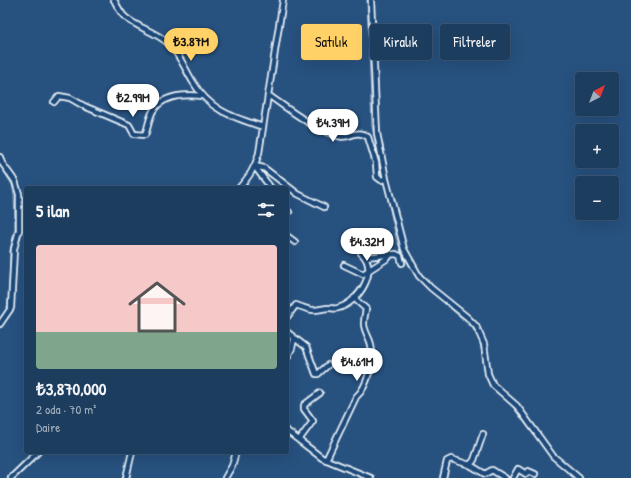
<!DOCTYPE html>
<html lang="tr">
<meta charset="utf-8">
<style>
:root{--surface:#1d3d5f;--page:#254465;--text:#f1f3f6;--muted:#a0aebd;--line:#3b5674;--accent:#ffd166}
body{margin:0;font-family:"Patrick Hand",sans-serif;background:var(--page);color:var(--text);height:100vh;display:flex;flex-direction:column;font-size:15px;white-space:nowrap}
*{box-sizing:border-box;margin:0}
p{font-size:13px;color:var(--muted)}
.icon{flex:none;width:22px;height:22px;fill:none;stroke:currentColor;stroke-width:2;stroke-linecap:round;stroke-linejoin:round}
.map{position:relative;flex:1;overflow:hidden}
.drawer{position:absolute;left:24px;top:186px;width:265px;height:268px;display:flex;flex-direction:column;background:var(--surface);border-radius:4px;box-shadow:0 4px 16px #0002,0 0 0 1px var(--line)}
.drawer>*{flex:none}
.banner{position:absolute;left:301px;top:24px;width:270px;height:36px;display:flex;gap:8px}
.needle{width:26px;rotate:42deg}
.fabs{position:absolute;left:575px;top:72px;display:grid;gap:8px}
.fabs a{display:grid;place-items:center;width:44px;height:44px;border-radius:4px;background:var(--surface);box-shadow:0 4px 16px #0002,0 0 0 1px var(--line);font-size:20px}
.price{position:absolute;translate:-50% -34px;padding:0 9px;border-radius:14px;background:#fff;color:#222;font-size:13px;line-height:26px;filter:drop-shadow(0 1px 2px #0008)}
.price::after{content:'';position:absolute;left:50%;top:24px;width:12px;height:9px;margin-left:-6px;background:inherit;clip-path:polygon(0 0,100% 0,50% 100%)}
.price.selected{background:var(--accent);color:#111}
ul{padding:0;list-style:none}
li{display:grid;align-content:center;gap:8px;height:212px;padding:0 12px}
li+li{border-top:1px solid var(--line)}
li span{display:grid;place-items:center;height:124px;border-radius:4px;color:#555}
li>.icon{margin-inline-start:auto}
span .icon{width:72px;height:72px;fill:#fffc;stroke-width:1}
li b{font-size:17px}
h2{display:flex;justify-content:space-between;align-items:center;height:48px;padding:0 12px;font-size:17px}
.pill{padding:0 14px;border-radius:4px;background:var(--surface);box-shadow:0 4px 16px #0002,0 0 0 1px var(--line);font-size:14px;line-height:36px}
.pill.selected{background:var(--accent);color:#111}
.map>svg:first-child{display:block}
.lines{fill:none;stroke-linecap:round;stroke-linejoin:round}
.stream{stroke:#9db3c9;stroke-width:1}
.minor-casing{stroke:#e8f1f8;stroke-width:8}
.minor{stroke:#1f4a7a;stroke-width:4.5}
</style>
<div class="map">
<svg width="631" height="478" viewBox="0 0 631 478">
<rect width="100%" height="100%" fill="#27517f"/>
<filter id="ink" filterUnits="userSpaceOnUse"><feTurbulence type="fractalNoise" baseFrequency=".025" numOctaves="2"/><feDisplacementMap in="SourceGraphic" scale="8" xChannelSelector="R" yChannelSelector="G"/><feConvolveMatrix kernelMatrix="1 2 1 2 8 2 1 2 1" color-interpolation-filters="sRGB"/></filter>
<g filter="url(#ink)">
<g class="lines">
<!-- stream -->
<path class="stream" d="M367,0l5,126 11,52
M0,165l12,20 2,9 1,34 -5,22 -1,44
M384,181l12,57 7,18 12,18
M419,280l53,48 7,11 6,27
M0,320l7,-12 2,-10
M486,375l6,14 17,13 42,56 23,20"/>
<defs>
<path id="minor" d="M114,0c3,5 6,12 10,16 11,11 31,15 44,27 11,10 17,26 25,39 17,29 40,35 70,45
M371,0l6,133 9,46 18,70 15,27 12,12 36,29 9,9 8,18 4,30 5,11 24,21 36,50 26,22
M268,95c22,15 44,33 70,41 12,4 17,-8 30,1l8,26 1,14 4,3 5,-1
M54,102l5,-6 11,2 14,8 45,19 5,9 11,1c3,-7 4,-17 8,-24 10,-17 33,-17 50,-15
M0,157l2,6 13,18 4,13v36l-5,19 -3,59 -11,16
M255,166l9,2 34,26 26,13
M255,167l16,21
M239,188c10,-11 16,-20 20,-35l24,-153
M287,210l2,2 -2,2
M287,236l8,6
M365,257l31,-3 4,2 2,7
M344,265l19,9 25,-16 3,-4
M287,317l9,-12c6,2 12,5 18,5 5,0 10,-2 15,-2 3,0 6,1 9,0 21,-5 42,-39 23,-55v-6
M287,332l19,15 10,27h2l10,-9
M287,358l5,-10 2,-9
M287,431l35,27 49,20
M299,440l14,-19 -9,-12v-4l16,-12
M326,460l30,-63c12,-10 18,-38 15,-52 -1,-7 -7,-14 -7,-21 0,-5 1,-10 2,-15l-12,-11
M470,465l15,9 7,-4 13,8
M11,478l27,-26
M126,478l6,-26
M225,478l7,-12 4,-14
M443,478l4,-17 4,-2 19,6 4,-5 9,-26
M513,478l5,-9 8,5 2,-3 7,3"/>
</defs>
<!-- minor casing -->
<use href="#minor" class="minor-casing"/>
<!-- minor -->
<use href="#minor" class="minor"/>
</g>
</g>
</svg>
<div class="fabs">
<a><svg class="needle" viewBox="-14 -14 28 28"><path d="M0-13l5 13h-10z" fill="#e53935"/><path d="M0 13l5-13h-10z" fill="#a0aebd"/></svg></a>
<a>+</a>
<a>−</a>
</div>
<b class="price selected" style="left:191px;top:62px">₺3.87M</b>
<b class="price" style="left:133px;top:118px">₺2.99M</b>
<b class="price" style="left:333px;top:143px">₺4.39M</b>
<b class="price" style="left:367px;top:262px">₺4.32M</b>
<b class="price" style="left:357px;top:382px">₺4.61M</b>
<div class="banner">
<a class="pill selected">Satılık</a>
<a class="pill">Kiralık</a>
<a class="pill">Filtreler</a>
</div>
<section class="drawer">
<h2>5 ilan<svg class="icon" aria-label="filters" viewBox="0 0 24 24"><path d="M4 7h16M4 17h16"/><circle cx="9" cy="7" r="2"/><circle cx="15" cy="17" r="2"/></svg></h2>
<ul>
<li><span style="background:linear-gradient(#f6c9c9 70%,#7fa58c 0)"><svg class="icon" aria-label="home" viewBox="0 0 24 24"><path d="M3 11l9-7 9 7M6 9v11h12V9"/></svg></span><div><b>₺3,870,000</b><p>2 oda · 70 m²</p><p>Daire</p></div></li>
</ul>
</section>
</div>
